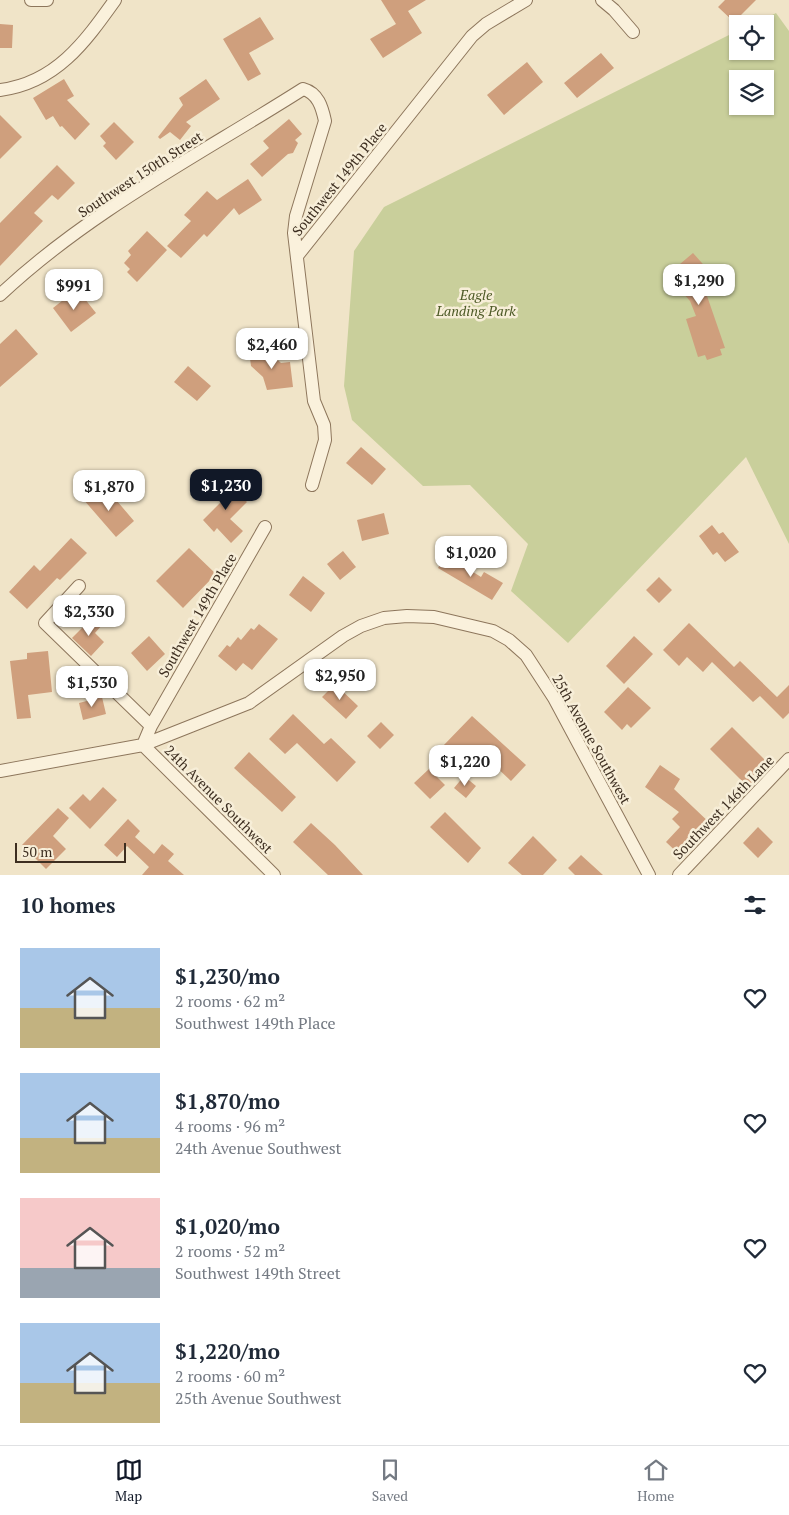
<!DOCTYPE html>
<meta charset="utf-8">
<style>
:root{--surface:#fff;--page:#f6f6f7;--text:#1f2937;--muted:#747a83;--line:#e0e1e3;--accent:#111827}
body{margin:0;font-family:"PT Serif",serif;background:var(--page);color:var(--text);height:100vh;display:flex;flex-direction:column;font-size:19px;white-space:nowrap}
*{box-sizing:border-box;margin:0}
p{font-size:16px;color:var(--muted)}
.icon{flex:none;width:28px;height:28px;fill:none;stroke:currentColor;stroke-width:2;stroke-linecap:round;stroke-linejoin:round}
.map{position:relative;height:875px;overflow:hidden}
.sheet{display:flex;flex-direction:column;background:var(--surface);flex:1}
.sheet>*{flex:none}
.fabs{position:absolute;left:729px;top:15px;display:grid;gap:10px}
.fabs a{display:grid;place-items:center;width:45px;height:45px;border-radius:0px;background:var(--surface);box-shadow:0 1px 4px #0004;font-size:25px}
.scale{position:absolute;left:15px;bottom:12px;width:111px;box-sizing:border-box;padding-left:5px;border:2px solid #3d2e20;border-top:0;font-size:14px;line-height:18px;white-space:nowrap;color:#3d2e20;-webkit-text-stroke:4px #f7eed8;paint-order:stroke}
.price{position:absolute;translate:-50% -42px;padding:0 11px;border-radius:10px;background:#fff;color:#222;font-size:16px;line-height:32px;filter:drop-shadow(0 1px 2px #0008)}
.price::after{content:'';position:absolute;left:50%;top:30px;width:15px;height:11px;margin-left:-8px;background:inherit;clip-path:polygon(0 0,100% 0,50% 100%)}
.price.active{background:var(--accent);color:#fff}
ul{padding:0;list-style:none}
li{display:flex;align-items:center;gap:15px;height:125px;padding:0 20px}
li span{display:grid;place-items:center;flex:none;width:140px;height:100px;border-radius:0px;color:#555}
li>.icon{margin-inline-start:auto}
span .icon{width:60px;height:60px;fill:#fffc;stroke-width:1}
li b{font-size:21px}
h2{display:flex;justify-content:space-between;align-items:center;height:60px;padding:0 20px;font-size:21px}
.tab-bar{display:flex;justify-content:space-around;align-items:center;height:70px;border-top:1px solid var(--line);background:var(--surface);font-size:14px;color:var(--muted)}
.tab-bar a{display:grid;justify-items:center;gap:2px}
.tab-bar .active{color:var(--accent)}
.map>svg:first-child{display:block}
.green{fill:#c9cf9b;fill-rule:evenodd}
.building{fill:#cf9f7d}
.lines{fill:none;stroke-linecap:round;stroke-linejoin:round}
.street-casing{stroke:#8d765c;stroke-width:14}
.street{stroke:#faf1dc;stroke-width:12}
.labels{text-anchor:middle;dominant-baseline:central;stroke-width:5;stroke-linejoin:round;paint-order:stroke}
.street-label{font-size:14px;fill:#3d2e20;stroke:#f7eed8}
.park-label{font-size:14px;font-style:italic;fill:#4d5a26;stroke:#f7eed8}
</style>
<div class="map">
<svg width="789" height="875" viewBox="0 0 789 875">
<rect width="100%" height="100%" fill="#f0e4c8"/>
<!-- green -->
<path class="green" d="M776,13l13,18v513l-43,-87 -178,186 -57,-52 17,-47 -58,-59 -47,1 -71,-66 -8,-34 10,-135 30,-44 353,-176 1,20h27v-27h-11zM738,79h27v27h-27z"/>
<!-- building -->
<path class="building" d="M381,0h45l-18,11 14,22 -39,25 -13,-19 26,-15z
M725,0h31l-22,22 -16,-15z
M260,17l14,22 -25,14 12,21 -13,7 -25,-42z
M0,24l13,1 -1,23h-12z
M601,53l13,15 -37,30 -13,-15z
M527,62l16,20 -39,33 -17,-20z
M64,79l10,17 -7,4 23,24 -15,16 -13,-14 -2,1 -7,-11 -7,4 -13,-22z
M206,79l14,20 -34,23 5,4 -11,14 -10,-8 -10,7 -2,-2 25,-32 -4,-7z
M0,115l22,22 -22,22z
M289,119l13,15 -7,6 3,3 -5,10 -5,1 -26,23 -12,-13 19,-16 -6,-7z
M114,122l20,20 -18,18 -13,-14 3,-3 -6,-7z
M57,165l18,18 -17,17 -6,-5 -18,18 9,8 -43,45v-43z
M248,179l14,21 -23,15 -5,-7 -27,29 -3,-3 -23,24 -14,-12 24,-25 -7,-6 23,-24 10,9z
M147,231l20,19 -30,32 -10,-10 3,-3 -6,-6 7,-8 -3,-4z
M693,253l26,29 -13,11 19,55 -5,1 2,6 -15,5 -2,-5 -7,2 -12,-38 10,-3 -6,-15 -23,-26z
M77,289l19,24 -25,19 -18,-24z
M16,329l22,25 -38,33v-43z
M266,349l15,14 9,-1 3,25 -26,3 -4,-13 -12,-11 -2,-15z
M188,366l23,20 -14,15 -23,-19z
M361,447l25,22 -14,16 -26,-22z
M224,479l23,23 -17,17 13,12 -12,12 -14,-15 -3,4 -11,-12 18,-18 -10,-11z
M97,487l15,17 5,-3 17,20 -18,16 -33,-38z
M384,513l5,21 -27,7 -5,-21z
M712,525l7,9 4,-2 16,20 -14,10 -8,-10 -4,3 -14,-19z
M71,538l16,15 -27,27 -3,-2 -30,31 -18,-17 25,-27 6,6z
M189,548l27,26 -33,34 -27,-27z
M343,551l13,16 -16,13 -13,-16z
M446,555l35,22 3,-5 19,11 -11,17 -54,-32z
M303,576l22,17 -14,19 -22,-17z
M659,577l13,13 -13,13 -13,-13z
M93,617l9,8 -7,8 9,9 -13,14 -19,-18z
M689,623l45,44 6,-6 37,36 12,-12v28l-6,6 -23,-23 -7,6 -41,-40 -9,10 -16,-15 -8,9 -16,-16z
M259,624l19,15 -26,31 -9,-7 -7,8 -18,-15 9,-11 3,2 8,-10 3,3 10,-12 3,2z
M149,636l16,18 -18,17 -16,-18z
M634,636l19,18 -29,30 -18,-18z
M48,651l4,41 -24,3 3,23 -14,1 -7,-58 17,-2v-6z
M335,684l23,22 -12,13 -24,-22z
M628,687l23,21 -20,20 -4,-4 -5,6 -18,-18z
M102,697l4,17 -23,6 -4,-17z
M293,714l31,30 7,-6 25,24 -19,20 -40,-39 -12,11 -16,-15z
M472,716l54,49 -15,16 -34,-32 -16,16 -19,-18z
M381,722l13,13 -14,14 -13,-13z
M732,727l39,39 -22,22 -39,-39z
M249,752l47,45 -14,15 -48,-44z
M660,765l20,14 -6,10 39,37 -30,32 -17,-16 14,-15 -8,-8 7,-7 -34,-25z
M429,769l16,16 -15,14 -16,-16z
M464,776l12,10 -10,12 -12,-10z
M103,787l14,13 -27,29 -21,-21 14,-14 7,7z
M58,808l11,10 -16,18 13,13 -20,20 -24,-24z
M445,812l36,36 -13,15 -38,-36z
M128,819l12,12 -5,6 19,17 8,-10 12,10 -6,7 16,14h-42l7,-8 -22,-21 -10,11 -13,-12z
M311,823l24,22 28,30h-35l-35,-33z
M758,827l15,15 -15,16 -15,-15z
M533,836l24,24 -14,15h-21l-14,-12z
M581,855l22,20h-28l-7,-7z"/>
<g class="lines">
<defs>
<path id="street" d="M31,0h16
M602,0l12,10 19,22
M0,90c56,-7 85,-48 115,-90
M297,256l175,-220 14,-12 40,-24
M0,295c89,-84 201,-141 303,-206 15,4 19,18 22,32l-29,95 -2,17 20,168 10,24 1,15 -13,45
M265,527l-114,199 -8,19 131,130
M79,586l-34,37 106,103
M0,771l143,-26 106,-42 94,-67 18,-10 23,-8 23,-2 27,1 59,14 16,9 17,15 28,43 95,177
M679,875l110,-116"/>
</defs>
<!-- street casing -->
<use href="#street" class="street-casing"/>
<!-- street -->
<use href="#street" class="street"/>
</g>
<g class="labels">
<!-- street labels -->
<g class="street-label">
<text transform="translate(140 174) rotate(-33)">Southwest 150th Street</text>
<text transform="translate(339 179) rotate(-51)">Southwest 149th Place</text>
<text transform="translate(197 615) rotate(-60)">Southwest 149th Place</text>
<text transform="translate(592 739) rotate(61)">25th Avenue Southwest</text>
<text transform="translate(219 799) rotate(45)">24th Avenue Southwest</text>
<text transform="translate(723 807) rotate(-46)">Southwest 146th Lane</text>
</g>
<!-- park labels -->
<g class="park-label">
<text x="476" y="294">Eagle<tspan x="476" dy="16">Landing Park</tspan></text>
</g>
</g>
</svg>
<div class="fabs">
<a><svg class="icon" aria-label="locate" viewBox="0 0 24 24"><circle cx="12" cy="12" r="6"/><path d="M12 2v4M12 18v4M2 12h4M18 12h4"/></svg></a>
<a><svg class="icon" aria-label="layers" viewBox="0 0 24 24"><path d="M12 4l9 5-9 5-9-5zM3 14l9 5 9-5"/></svg></a>
</div>
<div class="scale">50 m</div>
<b class="price" style="left:699px;top:306px">$1,290</b>
<b class="price" style="left:74px;top:311px">$991</b>
<b class="price" style="left:272px;top:370px">$2,460</b>
<b class="price active" style="left:226px;top:511px">$1,230</b>
<b class="price" style="left:109px;top:512px">$1,870</b>
<b class="price" style="left:471px;top:578px">$1,020</b>
<b class="price" style="left:89px;top:637px">$2,330</b>
<b class="price" style="left:340px;top:701px">$2,950</b>
<b class="price" style="left:92px;top:708px">$1,530</b>
<b class="price" style="left:465px;top:787px">$1,220</b>
</div>
<section class="sheet">
<h2>10 homes<svg class="icon" aria-label="filters" viewBox="0 0 24 24"><path d="M4 7h16M4 17h16"/><circle cx="9" cy="7" r="2"/><circle cx="15" cy="17" r="2"/></svg></h2>
<ul>
<li><span style="background:linear-gradient(#a9c7e8 60%,#c2b280 0)"><svg class="icon" aria-label="home" viewBox="0 0 24 24"><path d="M3 11l9-7 9 7M6 9v11h12V9"/></svg></span><div><b>$1,230/mo</b><p>2 rooms · 62 m²</p><p>Southwest 149th Place</p></div><svg class="icon" aria-label="heart" viewBox="0 0 24 24"><path d="M12 20l-8-8c-3-5 5-10 8-4 3-6 11-1 8 4z"/></svg></li>
<li><span style="background:linear-gradient(#a9c7e8 65%,#c2b280 0)"><svg class="icon" aria-label="home" viewBox="0 0 24 24"><path d="M3 11l9-7 9 7M6 9v11h12V9"/></svg></span><div><b>$1,870/mo</b><p>4 rooms · 96 m²</p><p>24th Avenue Southwest</p></div><svg class="icon" aria-label="heart" viewBox="0 0 24 24"><path d="M12 20l-8-8c-3-5 5-10 8-4 3-6 11-1 8 4z"/></svg></li>
<li><span style="background:linear-gradient(#f6c9c9 70%,#9aa5b1 0)"><svg class="icon" aria-label="home" viewBox="0 0 24 24"><path d="M3 11l9-7 9 7M6 9v11h12V9"/></svg></span><div><b>$1,020/mo</b><p>2 rooms · 52 m²</p><p>Southwest 149th Street</p></div><svg class="icon" aria-label="heart" viewBox="0 0 24 24"><path d="M12 20l-8-8c-3-5 5-10 8-4 3-6 11-1 8 4z"/></svg></li>
<li><span style="background:linear-gradient(#a9c7e8 60%,#c2b280 0)"><svg class="icon" aria-label="home" viewBox="0 0 24 24"><path d="M3 11l9-7 9 7M6 9v11h12V9"/></svg></span><div><b>$1,220/mo</b><p>2 rooms · 60 m²</p><p>25th Avenue Southwest</p></div><svg class="icon" aria-label="heart" viewBox="0 0 24 24"><path d="M12 20l-8-8c-3-5 5-10 8-4 3-6 11-1 8 4z"/></svg></li>
</ul>
</section>
<nav class="tab-bar">
<a class="active"><svg class="icon" aria-label="map" viewBox="0 0 24 24"><path d="M3 6l6-2 6 2 6-2v14l-6 2-6-2-6 2zM9 4v14M15 6v14"/></svg>Map</a>
<a><svg class="icon" aria-label="saved" viewBox="0 0 24 24"><path d="M7 4h10v16l-5-4-5 4z"/></svg>Saved</a>
<a><svg class="icon" aria-label="home" viewBox="0 0 24 24"><path d="M3 11l9-7 9 7M6 9v11h12V9"/></svg>Home</a>
</nav>
